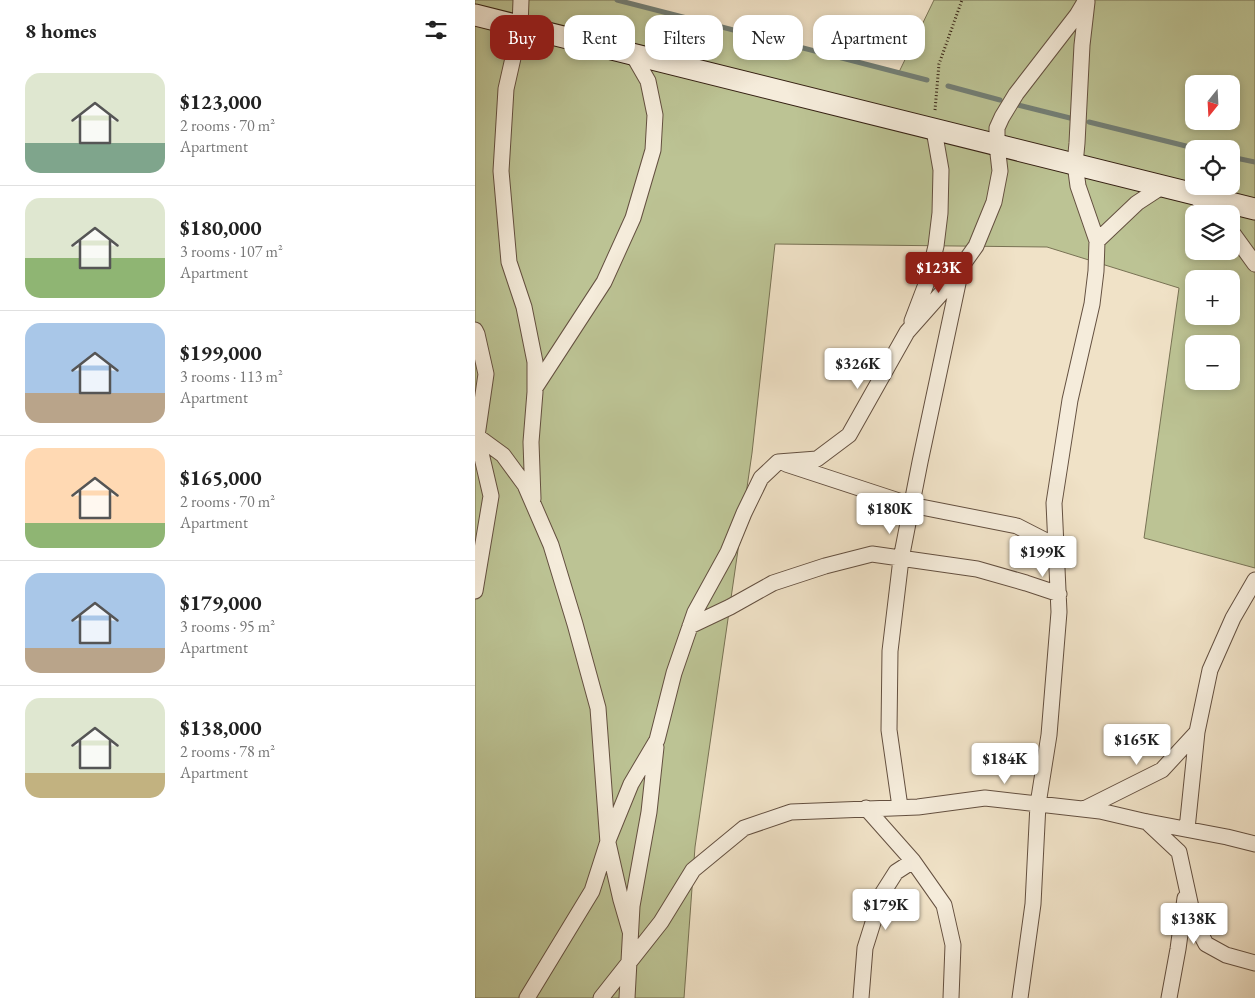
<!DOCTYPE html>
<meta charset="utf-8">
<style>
:root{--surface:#fff;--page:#f2f2f2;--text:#222;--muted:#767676;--line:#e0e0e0;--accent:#8f2418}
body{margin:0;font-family:"EB Garamond",serif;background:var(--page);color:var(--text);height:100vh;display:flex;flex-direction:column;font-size:19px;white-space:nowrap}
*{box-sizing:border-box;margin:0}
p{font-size:16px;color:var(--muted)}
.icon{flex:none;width:28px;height:28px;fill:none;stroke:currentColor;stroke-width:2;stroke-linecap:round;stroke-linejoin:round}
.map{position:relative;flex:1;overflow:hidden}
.side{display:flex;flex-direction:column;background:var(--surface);width:475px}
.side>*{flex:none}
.top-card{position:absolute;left:15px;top:15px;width:475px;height:45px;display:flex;gap:10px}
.needle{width:32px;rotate:198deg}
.tools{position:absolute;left:710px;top:75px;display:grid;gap:10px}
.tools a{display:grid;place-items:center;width:55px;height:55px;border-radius:10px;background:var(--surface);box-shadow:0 2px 8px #0003;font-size:25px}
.price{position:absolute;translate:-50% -42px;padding:0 11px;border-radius:5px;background:#fff;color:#222;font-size:16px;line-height:32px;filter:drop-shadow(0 1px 2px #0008)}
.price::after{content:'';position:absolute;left:50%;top:30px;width:15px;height:11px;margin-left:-8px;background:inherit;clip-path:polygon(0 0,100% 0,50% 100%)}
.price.on{background:var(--accent);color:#fff}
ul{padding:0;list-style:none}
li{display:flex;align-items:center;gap:15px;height:125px;padding:0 25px}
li+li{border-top:1px solid var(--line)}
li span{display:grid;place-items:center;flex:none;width:140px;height:100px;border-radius:15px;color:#555}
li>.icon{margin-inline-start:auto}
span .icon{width:60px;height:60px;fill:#fffc;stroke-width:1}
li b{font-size:21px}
h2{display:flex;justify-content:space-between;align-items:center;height:60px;padding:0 25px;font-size:21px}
.pill{padding:0 18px;border-radius:15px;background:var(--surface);box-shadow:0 2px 8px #0003;font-size:18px;line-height:45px}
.pill.on{background:var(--accent);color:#fff}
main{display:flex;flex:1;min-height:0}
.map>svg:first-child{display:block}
.grass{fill:#bcc394;stroke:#787254;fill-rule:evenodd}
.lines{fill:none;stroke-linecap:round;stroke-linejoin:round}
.stream{stroke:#727e75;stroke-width:5}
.minor-casing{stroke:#645040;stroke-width:17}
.secondary-casing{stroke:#352013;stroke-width:23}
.path{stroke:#352013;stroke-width:3;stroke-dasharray:1 2.5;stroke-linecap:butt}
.minor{stroke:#f5ecdb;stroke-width:15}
.secondary{stroke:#f5ecdb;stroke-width:21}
</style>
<main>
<section class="side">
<h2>8 homes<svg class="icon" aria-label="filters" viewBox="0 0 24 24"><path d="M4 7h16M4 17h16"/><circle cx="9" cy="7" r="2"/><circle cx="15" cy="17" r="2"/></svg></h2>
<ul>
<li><span style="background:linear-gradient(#dfe7d0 70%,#7fa58c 0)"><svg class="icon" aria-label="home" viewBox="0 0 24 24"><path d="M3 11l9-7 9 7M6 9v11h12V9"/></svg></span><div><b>$123,000</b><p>2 rooms · 70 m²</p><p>Apartment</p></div></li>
<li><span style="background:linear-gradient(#dfe7d0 60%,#8fb573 0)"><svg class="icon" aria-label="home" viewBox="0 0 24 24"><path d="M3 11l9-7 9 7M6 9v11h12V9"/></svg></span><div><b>$180,000</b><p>3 rooms · 107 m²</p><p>Apartment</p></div></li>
<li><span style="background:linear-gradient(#a9c7e8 70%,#b9a48a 0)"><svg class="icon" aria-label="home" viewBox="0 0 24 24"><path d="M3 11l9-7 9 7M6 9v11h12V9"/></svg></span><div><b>$199,000</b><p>3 rooms · 113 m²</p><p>Apartment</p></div></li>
<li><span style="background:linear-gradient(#ffd9b3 75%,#8fb573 0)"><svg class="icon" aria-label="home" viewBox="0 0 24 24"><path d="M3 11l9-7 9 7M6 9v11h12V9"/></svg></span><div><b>$165,000</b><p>2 rooms · 70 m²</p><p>Apartment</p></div></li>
<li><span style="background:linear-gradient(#a9c7e8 75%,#b9a48a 0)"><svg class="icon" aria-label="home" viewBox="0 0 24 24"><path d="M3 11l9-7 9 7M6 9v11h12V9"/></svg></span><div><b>$179,000</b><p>3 rooms · 95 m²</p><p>Apartment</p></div></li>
<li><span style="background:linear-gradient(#dfe7d0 75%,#c2b280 0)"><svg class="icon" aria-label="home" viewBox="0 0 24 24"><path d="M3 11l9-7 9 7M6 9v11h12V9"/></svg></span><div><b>$138,000</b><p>2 rooms · 78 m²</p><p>Apartment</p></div></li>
</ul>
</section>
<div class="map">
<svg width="780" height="998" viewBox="0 0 780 998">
<rect width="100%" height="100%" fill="#f0e2c7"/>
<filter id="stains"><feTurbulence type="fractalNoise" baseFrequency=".004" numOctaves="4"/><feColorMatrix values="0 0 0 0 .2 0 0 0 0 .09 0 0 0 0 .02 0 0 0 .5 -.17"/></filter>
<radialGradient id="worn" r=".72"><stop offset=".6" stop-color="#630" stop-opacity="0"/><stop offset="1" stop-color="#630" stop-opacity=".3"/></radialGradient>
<!-- grass -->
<path class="grass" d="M0,0h145l279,72 35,-72h321v568l-111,-30 35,-250 -132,-41 -272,-3 -23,209 -57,394 -11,151h-209zM719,84h37v37h-37zM719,149h37v37h-37zM719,214h37v37h-37zM719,279h37v37h-37zM719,344h37v37h-37z"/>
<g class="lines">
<!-- stream -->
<path class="stream" d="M142,0l310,80
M473,86l52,14
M543,105l52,13
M614,122l109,27
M756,157l24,5"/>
<defs>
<path id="minor" d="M46,0l-1,27 -14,62 -5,82 8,91 15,45 11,55v30l-4,50 2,57
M719,195l20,19
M756,231l24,33
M622,241l40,-38 26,-17
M437,321l16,-42 8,-33 4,-33 1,-43 -7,-40
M0,330l2,4 9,40 -9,62 14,60 -16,95
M60,388l69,-106 29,-64 20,-68 2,-35 -7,-34 -15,-26
M2,436l26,19 22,30 26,60 24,79 23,84 10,135 13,57 9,31
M311,464l125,41 106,21 39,20
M215,626l40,-19 43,-24 52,-17 47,-12 105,15 49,14 33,11
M425,807l-11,-77 1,-79 11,-92 19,-97 40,-188
M391,808l47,53 31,44 9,40 -2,53
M609,809l78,-39 35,-38
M673,822l79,15 28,7
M712,829l10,-97 13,-62 23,-52 22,-38
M52,998l65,-107 17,-53 22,-54 26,-44 17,-67 21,-61 33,-60 16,-39 17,-35 17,-16 39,-3 32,-24 58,-103 39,-44 30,-42 18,-44 6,-31 -3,-26v-17l5,-11 14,-23 61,-79 9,-15
M126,998l60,-76 32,-52 51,-42 47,-16 127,-5 67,-9 115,13 47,11 32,30 15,69 12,23 20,11 29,8
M152,998l5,-92 17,-94 7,-65
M386,998l4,-50 17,-54 14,-22 17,-11
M545,998l13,-94 5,-100 11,-69 10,-123 -5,-109 16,-103 22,-96 4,-33 1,-30 -19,-55 -3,-22 2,-21 5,-98 5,-43
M694,998l9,-49 7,-51"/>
<path id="secondary" d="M0,15l780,194"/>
</defs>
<!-- minor casing -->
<use href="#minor" class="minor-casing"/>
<!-- secondary casing -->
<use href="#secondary" class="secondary-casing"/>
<!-- path -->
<path class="path" d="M460,110l4,-46 23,-64"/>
<!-- minor -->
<use href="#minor" class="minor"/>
<!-- secondary -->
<use href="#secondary" class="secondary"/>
</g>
<rect width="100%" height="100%" filter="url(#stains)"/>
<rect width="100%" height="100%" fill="url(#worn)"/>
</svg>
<div class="tools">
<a><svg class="needle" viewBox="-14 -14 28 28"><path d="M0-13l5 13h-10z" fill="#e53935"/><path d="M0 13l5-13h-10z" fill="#767676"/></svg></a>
<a><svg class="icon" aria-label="locate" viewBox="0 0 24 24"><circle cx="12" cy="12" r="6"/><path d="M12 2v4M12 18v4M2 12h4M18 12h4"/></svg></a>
<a><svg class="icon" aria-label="layers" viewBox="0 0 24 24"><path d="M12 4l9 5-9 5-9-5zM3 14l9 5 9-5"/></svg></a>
<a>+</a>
<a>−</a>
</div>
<b class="price on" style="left:464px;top:294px">$123K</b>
<b class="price" style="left:383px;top:390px">$326K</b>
<b class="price" style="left:415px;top:535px">$180K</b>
<b class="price" style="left:568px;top:578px">$199K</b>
<b class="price" style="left:662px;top:766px">$165K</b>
<b class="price" style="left:530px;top:785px">$184K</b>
<b class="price" style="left:411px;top:931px">$179K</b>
<b class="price" style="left:719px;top:945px">$138K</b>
<div class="top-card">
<a class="pill on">Buy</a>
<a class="pill">Rent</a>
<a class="pill">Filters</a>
<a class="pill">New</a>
<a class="pill">Apartment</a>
</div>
</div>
</main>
